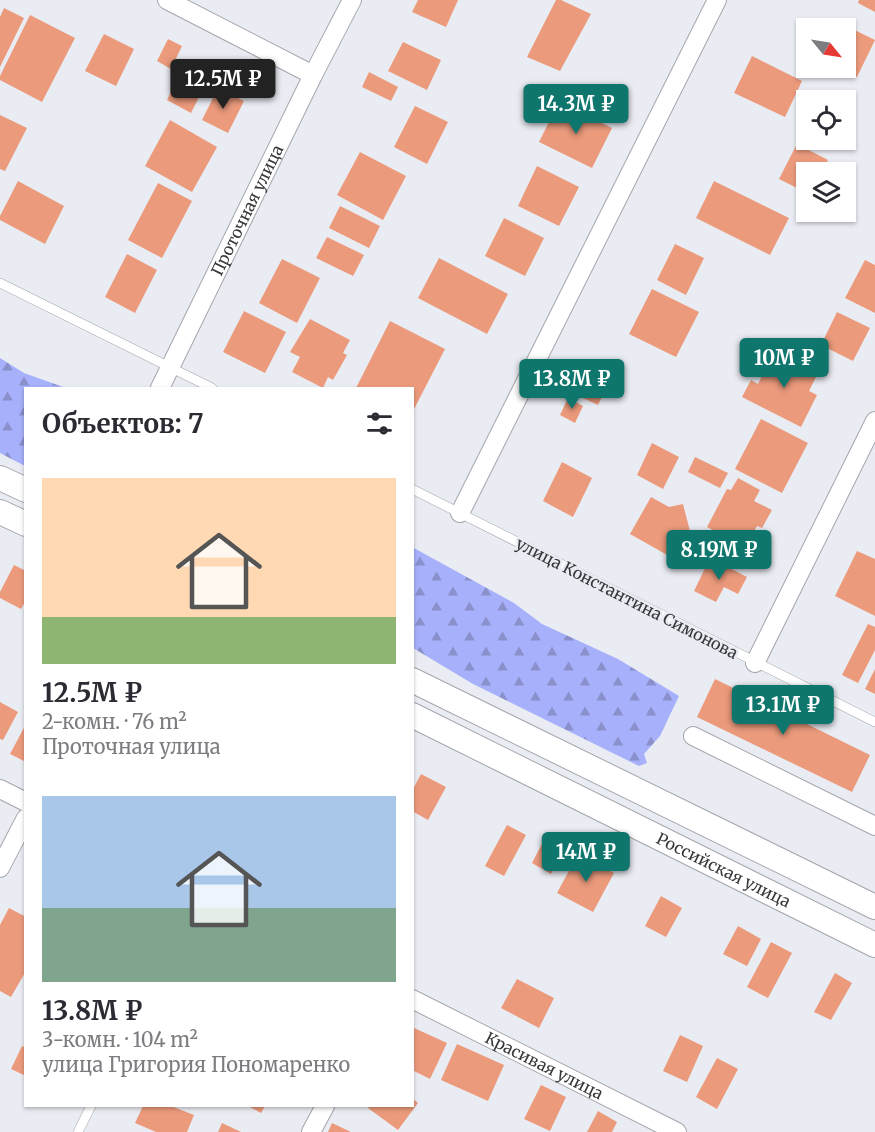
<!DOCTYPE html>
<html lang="ru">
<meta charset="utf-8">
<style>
:root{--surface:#fff;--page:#f7f7f7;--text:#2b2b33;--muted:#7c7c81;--accent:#0f766e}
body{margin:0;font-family:Merriweather,serif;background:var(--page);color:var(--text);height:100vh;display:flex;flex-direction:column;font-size:22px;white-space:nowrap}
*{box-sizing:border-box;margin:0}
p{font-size:20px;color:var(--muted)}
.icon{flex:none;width:33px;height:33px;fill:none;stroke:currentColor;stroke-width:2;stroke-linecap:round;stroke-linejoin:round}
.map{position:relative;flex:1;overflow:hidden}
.panel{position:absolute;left:24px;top:387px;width:390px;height:720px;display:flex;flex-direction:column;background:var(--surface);border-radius:0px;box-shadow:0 2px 4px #0004}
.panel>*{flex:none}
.needle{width:39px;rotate:120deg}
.buttons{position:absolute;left:796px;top:18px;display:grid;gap:12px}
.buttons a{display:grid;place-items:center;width:60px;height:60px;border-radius:0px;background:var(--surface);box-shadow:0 2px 4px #0004;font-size:30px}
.price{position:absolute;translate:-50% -51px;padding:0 14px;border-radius:6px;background:var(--accent);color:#fff;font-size:20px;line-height:39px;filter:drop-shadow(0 2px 3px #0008)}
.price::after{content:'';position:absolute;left:50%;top:36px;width:18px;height:14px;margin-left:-9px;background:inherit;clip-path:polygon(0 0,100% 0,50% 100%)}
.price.on{background:#222;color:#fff}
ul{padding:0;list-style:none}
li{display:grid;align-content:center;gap:12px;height:318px;padding:0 18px}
li span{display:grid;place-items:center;height:186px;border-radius:0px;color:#555}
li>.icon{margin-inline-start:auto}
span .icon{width:108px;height:108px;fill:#fffc;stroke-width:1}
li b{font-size:26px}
h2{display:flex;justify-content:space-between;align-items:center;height:72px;padding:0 18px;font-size:26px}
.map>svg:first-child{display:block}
.forest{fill:url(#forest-firs)}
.building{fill:#eb9a7c}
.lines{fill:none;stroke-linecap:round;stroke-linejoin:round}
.lane-casing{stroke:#a5a6ad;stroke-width:10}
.street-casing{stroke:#a5a6ad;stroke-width:20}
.secondary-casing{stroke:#a5a6ad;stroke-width:26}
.lane{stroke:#fff;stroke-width:9}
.street{stroke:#fff;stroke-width:18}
.secondary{stroke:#fff;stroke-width:24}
.labels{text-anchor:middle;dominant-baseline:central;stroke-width:5;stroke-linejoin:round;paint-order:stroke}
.street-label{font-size:16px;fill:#36373a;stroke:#eaecf3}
</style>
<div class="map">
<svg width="875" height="1132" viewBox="0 0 875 1132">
<defs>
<pattern id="forest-firs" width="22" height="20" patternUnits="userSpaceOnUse" patternTransform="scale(1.5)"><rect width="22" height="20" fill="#a7b0fa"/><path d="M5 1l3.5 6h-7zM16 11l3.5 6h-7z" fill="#8990cb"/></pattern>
</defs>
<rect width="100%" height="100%" fill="#eaecf3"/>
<!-- forest -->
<path class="forest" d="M0,358l24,15 42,15h-40l-1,78 -25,-13z
M412,547l102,56 28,21 76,35 61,37 -19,40 -16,18 3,9 -8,3 -166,-82 -60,-36z"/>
<!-- building -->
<path class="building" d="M418,0h40l-12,27 -34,-15z
M556,0h5l30,14 -31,57 -33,-14z
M859,0h16v12l-17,-9z
M4,8l20,10 -24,49v-50z
M30,15l45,23 -33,64 -42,-22v-4z
M830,18l45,22 -18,37 -18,-9h7v-40h-21z
M104,34l30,15 -18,37 -31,-15z
M168,39l14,7 -11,23 -14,-8z
M403,42l38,18 -14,30 -39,-19z
M752,56l50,25 -17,36 -51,-24z
M369,72l29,15 -7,14 -29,-14z
M180,73l25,12 -14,28 -24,-13z
M218,88l26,13 -16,32 -26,-13z
M559,102l53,26 -20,40 -53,-26z
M415,106l33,16 -21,42 -33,-17z
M0,115l27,13 -22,43 -5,-2z
M170,120l47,27 -25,45 -47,-26z
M797,144l31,16 -6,12h-15v21l-28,-14z
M360,152l46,24 -23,44 -46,-25z
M537,166l42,21 -20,39 -41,-20z
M18,181l46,25 -19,38 -45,-24v-4z
M714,181l75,37 -19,37 -74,-37z
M158,183l34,18 -30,57 -34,-18z
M340,206l40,20 -11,22 -40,-20z
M504,218l40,20 -19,38 -40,-20z
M327,237l37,18 -11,21 -37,-18z
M675,244l29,14 -18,37 -29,-15z
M127,254l30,16 -22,43 -30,-16z
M439,258l69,36 -21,40 -69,-36z
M282,259l38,19 -23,45 -38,-20z
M865,260l10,5v48l-30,-15z
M652,289l47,23 -23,45 -47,-23z
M244,311l42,21 -21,41 -42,-21z
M837,312l33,16 -17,33 -32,-16z
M310,319l40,21 -7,13 4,2 -14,25 -5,-3 -5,11 -31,-16 8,-15 -10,-5z
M390,321l55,28 -33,64v-25h-56z
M774,351l44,22 -9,18 8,4 -16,32 -59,-30 9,-17 7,4z
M582,373l25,13 -9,19 -26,-12z
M568,398l15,8 -8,17 -15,-8z
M761,419l47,24 -26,50 -47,-24z
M652,443l27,14 -16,32 -26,-14z
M695,457l33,16 -8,15 -32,-16z
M562,462l30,16 -19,39 -30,-16z
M738,478l22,12 -6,11 18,9 -10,18 -5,-2 -12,22 -38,-21 20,-38 4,1z
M651,497l18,10 14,-3 8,31 -13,3 -9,18 -39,-22z
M857,551l18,8v57l-40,-20z
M710,558l37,19 -9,17 -14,-7 -8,15 -22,-11z
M14,565l12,6v29l-5,9 -21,-11v-6z
M868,624l7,3v23l-17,33 -16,-8z
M875,669v25l-10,-5z
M715,679l155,76 -18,37 -155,-75z
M0,702l18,10 -15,28 -3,-1z
M26,724v38l-16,-8z
M421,774l25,13 -18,33 -16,-9v-20z
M507,825l19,10 -22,41 -19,-10z
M546,836l20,10 -15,28 -19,-11z
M578,854l36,19 -21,39 -36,-19z
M661,896l21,12 -16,29 -21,-11z
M9,908l17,9v54l-15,26 -11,-6v-66z
M738,926l23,13 -14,27 -24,-12z
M771,942l21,11 -24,45 -21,-11z
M835,973l17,10 -21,37 -17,-8z
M517,979l37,19 -15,30 -38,-20z
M412,1027l35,16 -17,36 -18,-9z
M680,1035l23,11 -16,36 -24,-11z
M457,1044l47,21 -16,36 -47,-21z
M22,1046l4,2v28l-15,-7z
M717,1058l21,11 -21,40 -21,-12z
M541,1085l25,12 -16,34 -26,-12z
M412,1098l6,5 -20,27 -30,-22 2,-2h42z
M143,1106h28l23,9 -7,17h-31l-21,-9z
M248,1106h17l-4,7z
M598,1111l19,11 -5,10h-25z
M222,1123l19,9h-23z
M332,1123l19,9h-23z"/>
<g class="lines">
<defs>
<path id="lane" d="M0,283l212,105
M412,489l463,233
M78,1132l13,-26"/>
<g id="street">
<path d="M167,0l146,75"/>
<path id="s1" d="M160,388l153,-313 39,-75"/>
<path d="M460,513l257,-513"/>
<path d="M755,663l120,-242"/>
<path d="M693,736l182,90"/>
<path d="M0,789l26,13"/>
<path d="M0,868l26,-50"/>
<path id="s2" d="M412,999l265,133"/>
<path d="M311,1132l14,-26"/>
</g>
<g id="secondary">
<path d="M0,478l26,12"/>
<path d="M0,512l26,12"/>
<path d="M412,680l463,227"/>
<path id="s3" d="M412,715l463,230"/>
</g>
</defs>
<!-- lane casing -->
<use href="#lane" class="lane-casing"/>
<!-- street casing -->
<use href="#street" class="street-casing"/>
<!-- secondary casing -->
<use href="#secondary" class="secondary-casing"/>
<!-- lane -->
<use href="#lane" class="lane"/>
<!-- street -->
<use href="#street" class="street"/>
<!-- secondary -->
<use href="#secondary" class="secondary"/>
</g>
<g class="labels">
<!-- street labels -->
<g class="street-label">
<text stroke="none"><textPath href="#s1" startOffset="198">Проточная улица</textPath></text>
<text transform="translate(627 598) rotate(27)">улица Константина Симонова</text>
<text stroke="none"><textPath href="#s3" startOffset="348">Российская улица</textPath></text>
<text stroke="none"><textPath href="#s2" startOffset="148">Красивая улица</textPath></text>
</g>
</g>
</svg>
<div class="buttons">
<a><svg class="needle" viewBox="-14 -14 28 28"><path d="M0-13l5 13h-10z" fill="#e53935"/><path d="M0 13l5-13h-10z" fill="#7c7c81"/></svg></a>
<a><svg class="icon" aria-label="locate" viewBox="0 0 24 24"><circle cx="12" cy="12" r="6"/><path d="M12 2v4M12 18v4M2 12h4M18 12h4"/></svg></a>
<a><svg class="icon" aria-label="layers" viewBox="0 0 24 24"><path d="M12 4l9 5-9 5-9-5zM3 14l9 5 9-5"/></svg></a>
</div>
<b class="price on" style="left:223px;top:110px">12.5M ₽</b>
<b class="price" style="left:576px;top:135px">14.3M ₽</b>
<b class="price" style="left:784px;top:389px">10M ₽</b>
<b class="price" style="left:572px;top:410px">13.8M ₽</b>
<b class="price" style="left:719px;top:581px">8.19M ₽</b>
<b class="price" style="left:783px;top:736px">13.1M ₽</b>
<b class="price" style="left:586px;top:883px">14M ₽</b>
<section class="panel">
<h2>Объектов: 7<svg class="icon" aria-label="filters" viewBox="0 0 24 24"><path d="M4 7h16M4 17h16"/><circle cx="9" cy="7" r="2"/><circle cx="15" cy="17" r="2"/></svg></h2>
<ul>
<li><span style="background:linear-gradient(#ffd9b3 75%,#8fb573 0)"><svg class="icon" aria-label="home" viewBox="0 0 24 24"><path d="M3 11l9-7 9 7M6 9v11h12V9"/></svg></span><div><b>12.5M ₽</b><p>2-комн. · 76 m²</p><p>Проточная улица</p></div></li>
<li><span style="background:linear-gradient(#a9c7e8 60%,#7fa58c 0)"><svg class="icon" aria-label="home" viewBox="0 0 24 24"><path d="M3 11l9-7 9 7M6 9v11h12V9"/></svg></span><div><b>13.8M ₽</b><p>3-комн. · 104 m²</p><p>улица Григория Пономаренко</p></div></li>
</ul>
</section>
</div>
